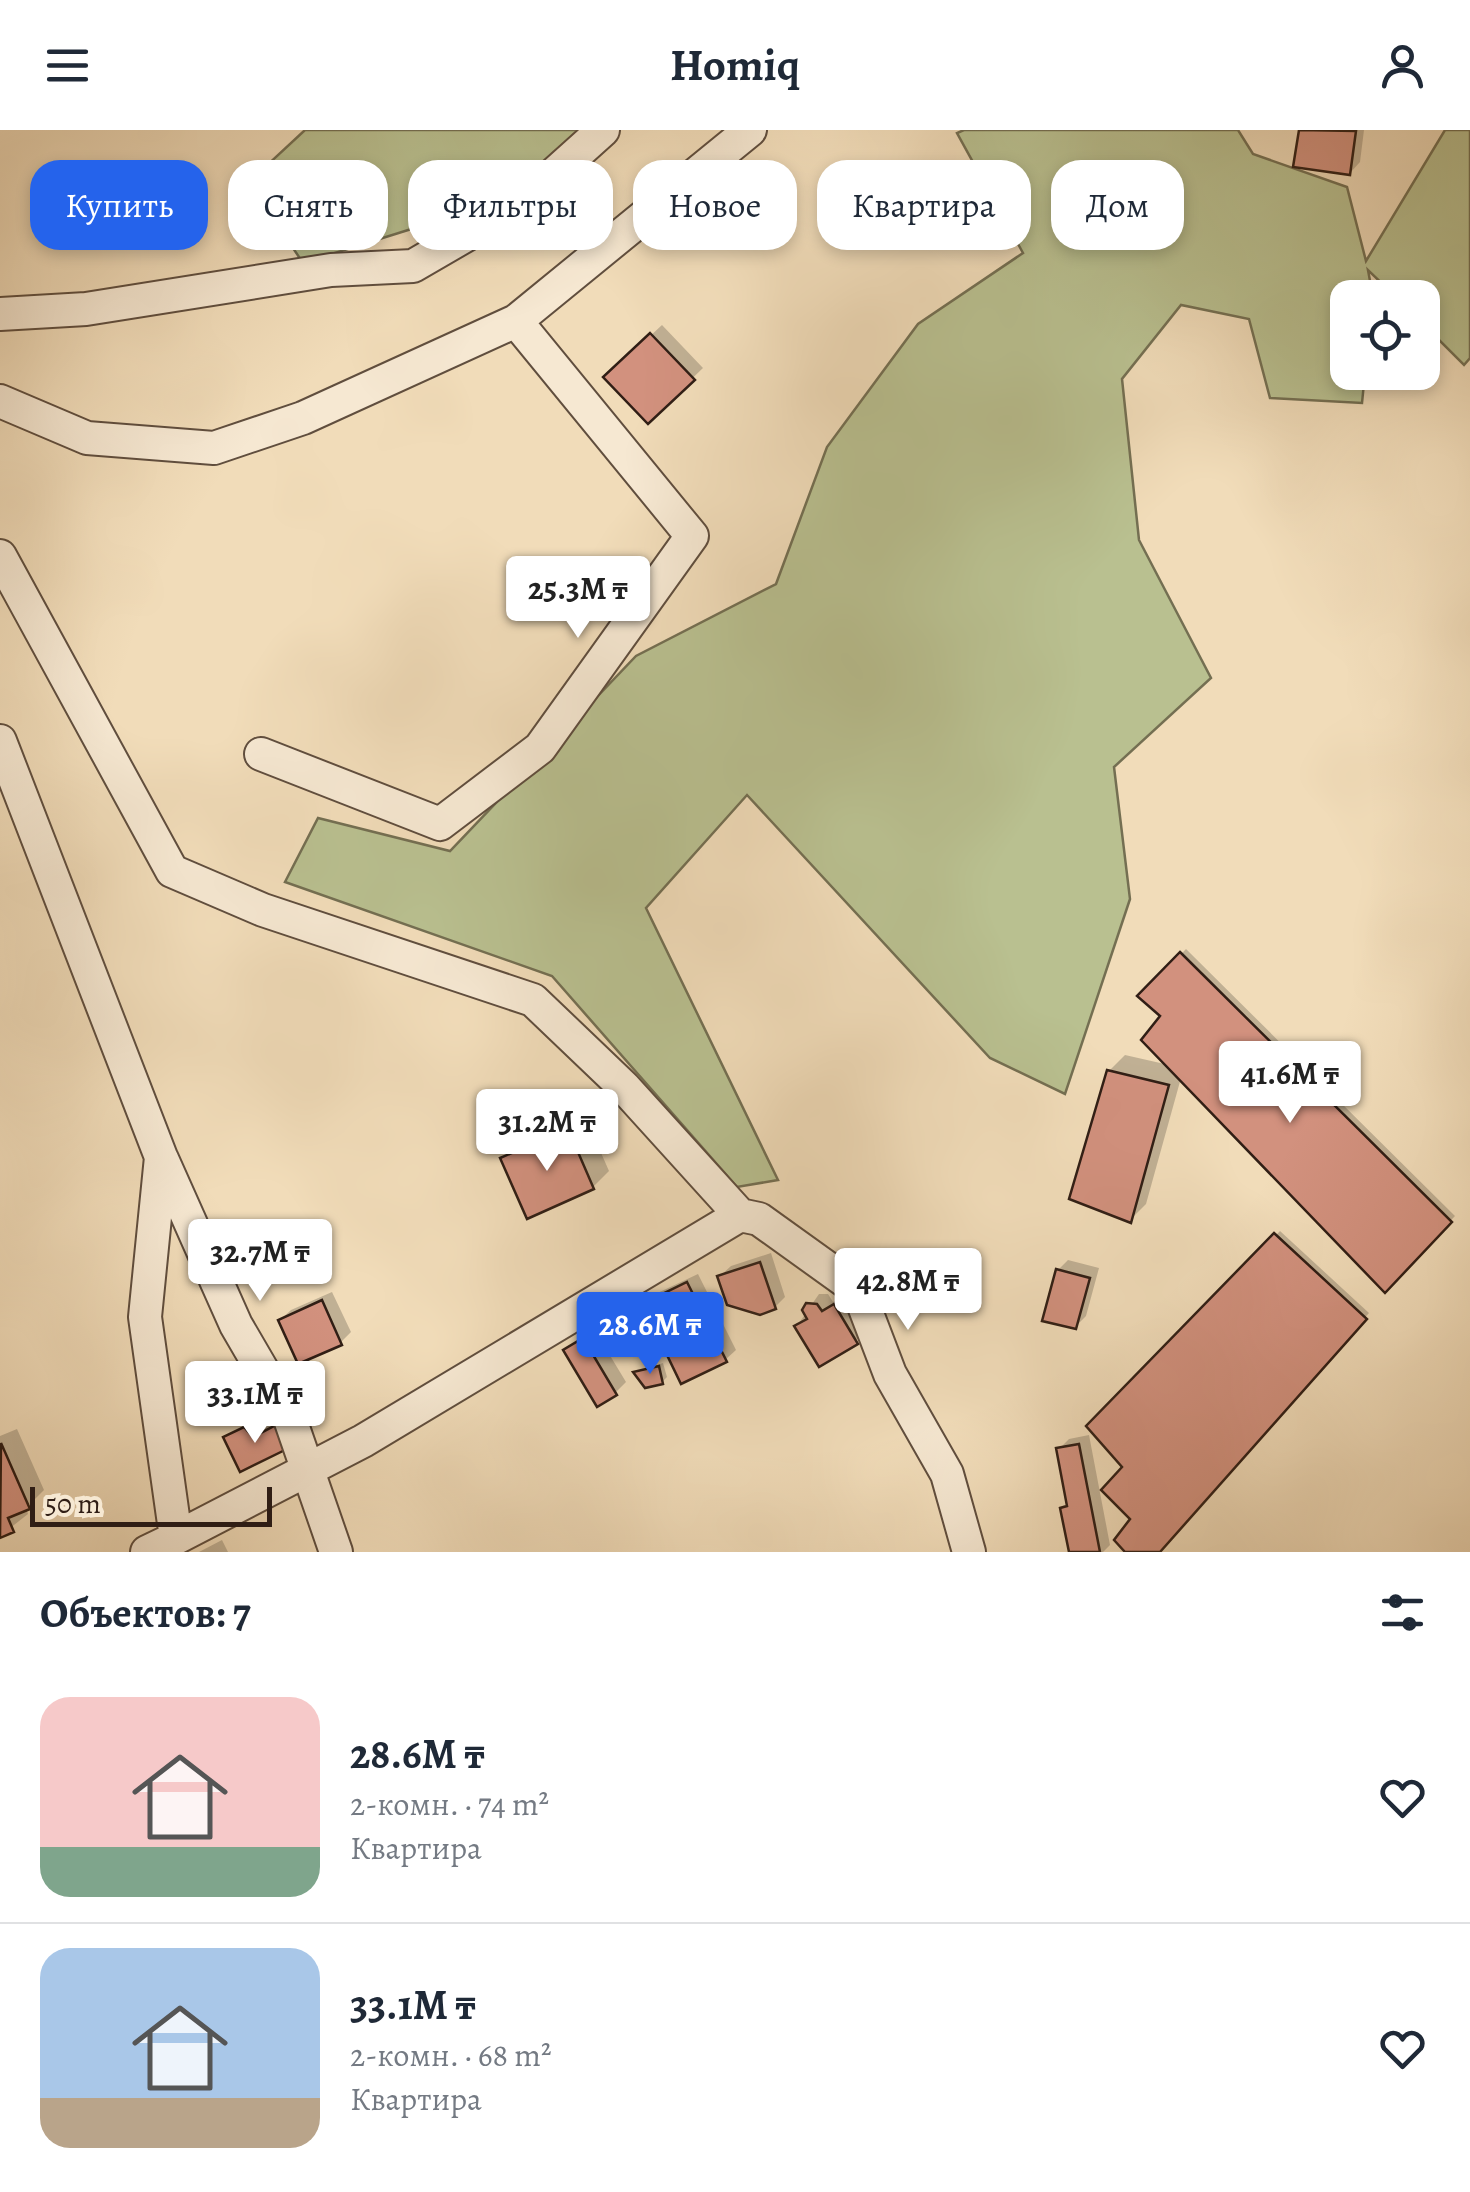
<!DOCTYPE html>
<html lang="ru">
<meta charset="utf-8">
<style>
:root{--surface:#fff;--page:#f6f6f7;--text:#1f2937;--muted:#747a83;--line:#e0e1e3;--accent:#2563eb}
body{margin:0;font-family:Alegreya,serif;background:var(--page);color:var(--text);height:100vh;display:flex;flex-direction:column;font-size:38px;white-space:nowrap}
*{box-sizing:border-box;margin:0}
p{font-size:32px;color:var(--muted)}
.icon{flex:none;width:55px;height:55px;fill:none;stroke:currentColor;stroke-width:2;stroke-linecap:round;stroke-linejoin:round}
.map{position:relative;height:1422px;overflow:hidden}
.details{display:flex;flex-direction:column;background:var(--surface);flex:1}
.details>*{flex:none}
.guide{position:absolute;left:30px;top:30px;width:1410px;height:90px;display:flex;gap:20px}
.controls{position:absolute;left:1330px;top:150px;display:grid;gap:20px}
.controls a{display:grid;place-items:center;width:110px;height:110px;border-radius:20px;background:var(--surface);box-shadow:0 5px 15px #0003;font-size:50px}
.scale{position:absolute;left:30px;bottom:25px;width:242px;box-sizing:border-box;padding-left:10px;border:5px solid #301e15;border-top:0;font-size:28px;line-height:35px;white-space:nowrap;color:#301e15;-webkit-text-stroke:8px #f6e8d2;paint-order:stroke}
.price{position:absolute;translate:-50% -85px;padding:0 22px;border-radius:10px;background:#fff;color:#222;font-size:32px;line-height:65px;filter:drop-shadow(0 2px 5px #0008)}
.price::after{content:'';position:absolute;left:50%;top:60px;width:30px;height:22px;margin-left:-15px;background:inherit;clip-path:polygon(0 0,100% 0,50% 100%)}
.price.on{background:var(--accent);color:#fff}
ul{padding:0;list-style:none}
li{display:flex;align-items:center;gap:30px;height:250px;padding:0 40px}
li+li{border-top:2px solid var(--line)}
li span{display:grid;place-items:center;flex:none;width:280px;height:200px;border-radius:30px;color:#555}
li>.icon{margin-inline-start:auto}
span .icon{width:120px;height:120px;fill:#fffc;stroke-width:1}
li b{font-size:42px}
h2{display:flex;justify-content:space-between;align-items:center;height:120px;padding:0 40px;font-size:42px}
.pill{padding:0 35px;border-radius:30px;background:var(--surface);box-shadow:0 5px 15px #0003;font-size:35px;line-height:90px}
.pill.on{background:var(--accent);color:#fff}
header{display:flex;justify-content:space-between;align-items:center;height:130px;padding:0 40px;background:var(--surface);font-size:45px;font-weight:700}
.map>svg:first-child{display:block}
.green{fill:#b9c090;stroke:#746f52;stroke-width:2.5}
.shadow{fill:#0003}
.building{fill:#d2917e;stroke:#301e15;stroke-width:2.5}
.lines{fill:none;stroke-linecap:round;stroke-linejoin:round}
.minor-casing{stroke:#604e3e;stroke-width:36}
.minor{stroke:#f6e8d2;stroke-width:32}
</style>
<header><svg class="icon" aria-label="menu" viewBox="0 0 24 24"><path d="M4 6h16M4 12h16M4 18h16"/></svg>Homiq<svg class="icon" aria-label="person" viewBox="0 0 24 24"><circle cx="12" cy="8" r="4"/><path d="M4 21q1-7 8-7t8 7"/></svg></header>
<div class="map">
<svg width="1470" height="1422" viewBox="0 0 1470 1422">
<rect width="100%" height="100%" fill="#f1dcb9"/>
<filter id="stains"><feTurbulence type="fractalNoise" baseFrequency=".002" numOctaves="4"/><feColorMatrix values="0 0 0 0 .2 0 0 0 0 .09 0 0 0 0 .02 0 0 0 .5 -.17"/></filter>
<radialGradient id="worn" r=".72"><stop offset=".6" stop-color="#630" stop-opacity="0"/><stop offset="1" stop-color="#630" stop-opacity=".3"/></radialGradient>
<!-- green -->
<path class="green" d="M305,0h280l-14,16 -131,74 -137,43 -54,-81z
M964,0h274l15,24 94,33 19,74 79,-131h25v228l-6,7 -41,-41 -1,-26 -26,-1 -28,-27 5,27 -25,1v74l17,1 -3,30 -92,-5 -21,-79 -68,-14 -59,74 17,161 72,138 -97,89 16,132 -65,195 -75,-36 -243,-263 -101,113 132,272 -41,7 -185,-211 -267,-94 33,-64 132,33 186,-195 140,-72 51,-137 91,-123 105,-71 -66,-120z"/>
<!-- shadow -->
<path class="shadow" d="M1301,0h63l-4,32 -10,11 -54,-8z
M662,195l41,43 -55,53 -42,-44z
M1186,819l269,267 -70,74 -204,-212 -35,126 -16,16 -21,-149 16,-16 44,10 -6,-49 -22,-20z
M584,984l25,57 -16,16 -90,-28 16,-16z
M1280,1101l89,82 -212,239h-29l6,-33 -9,-52 -36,-40z
M771,1123l14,44 -10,10 -55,-31 11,-10z
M1068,1130l31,8 -13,48 -11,11 -17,-57z
M698,1144l38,76 -11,10 -71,-37 -15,-16 10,-10z
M332,1162l19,40 -11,11 -60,-23 11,-10z
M819,1164h9l5,8 12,-7 22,37 -47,31 -23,-37z
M594,1199l32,53 -11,11 -49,-43z
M663,1233l4,14 -5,5 -26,-10z
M289,1286l-1,30 -62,-8 29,-20 9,10z
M17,1299l27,61 -18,18 2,6 -28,22v-100z
M1089,1305l21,110 -7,7h-32l-8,-44 6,-6 -10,-53 10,-10z
M222,1410l6,12h-29z"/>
<!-- building -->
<path class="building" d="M1299,0l57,1 -6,44 -57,-8z
M650,203l45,47 -47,44 -45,-47z
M1180,822l272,270 -67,71 -244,-253 19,-24 -23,-20z
M1107,940l62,15 -38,138 -62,-24z
M568,999l26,60 -67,30 -27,-61z
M1274,1103l93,86 -207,233h-35l-11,-12 16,-21 -29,-29 21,-23 -36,-41z
M760,1132l16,47 -16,6 -33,-10 -10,-29z
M1056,1139l34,9 -14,51 -34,-8z
M687,1152l40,80 -46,22 -29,-60 -16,-17z
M322,1170l20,45 -44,19 -20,-44z
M806,1173l11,1 5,7 12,-7 24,40 -39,23 -25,-41 13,-7 -5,-9z
M583,1208l34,57 -20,12 -34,-57z
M659,1236l4,18 -18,4 -12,-16z
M278,1294l11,24 -49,24 -17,-35 21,-10 9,10z
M1,1313l29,66 -22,9 6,14 -14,6z
M1079,1314l21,108h-31l-9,-44 7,-2 -11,-58z"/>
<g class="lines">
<defs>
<path id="minor" d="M0,184l86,-5 245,-39 82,-4 110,-64 80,-72
M0,271l87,37 127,10 89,-30 213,-97 234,-191
M0,426l172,315 91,39 270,90 91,87 116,128 -377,226 -187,97
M0,611l161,416 -16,160 31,221 -29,14
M261,624l179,70 100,-76 152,-212 -176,-215
M162,1029l74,166 53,91 47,136
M740,1085l19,4 99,71 32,84 57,100 22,78"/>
</defs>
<!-- minor casing -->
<use href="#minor" class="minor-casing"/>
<!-- minor -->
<use href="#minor" class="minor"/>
</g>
<rect width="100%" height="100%" filter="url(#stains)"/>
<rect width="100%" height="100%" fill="url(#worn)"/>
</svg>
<div class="controls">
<a><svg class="icon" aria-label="locate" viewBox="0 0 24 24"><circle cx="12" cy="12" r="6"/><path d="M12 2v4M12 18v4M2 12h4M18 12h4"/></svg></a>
</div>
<div class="scale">50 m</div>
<b class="price" style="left:578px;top:511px">25.3M ₸</b>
<b class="price" style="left:1290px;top:996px">41.6M ₸</b>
<b class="price" style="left:547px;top:1044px">31.2M ₸</b>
<b class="price" style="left:260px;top:1174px">32.7M ₸</b>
<b class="price" style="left:908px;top:1203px">42.8M ₸</b>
<b class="price on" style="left:650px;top:1247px">28.6M ₸</b>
<b class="price" style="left:255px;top:1316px">33.1M ₸</b>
<div class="guide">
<a class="pill on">Купить</a>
<a class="pill">Снять</a>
<a class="pill">Фильтры</a>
<a class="pill">Новое</a>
<a class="pill">Квартира</a>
<a class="pill">Дом</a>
</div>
</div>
<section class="details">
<h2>Объектов: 7<svg class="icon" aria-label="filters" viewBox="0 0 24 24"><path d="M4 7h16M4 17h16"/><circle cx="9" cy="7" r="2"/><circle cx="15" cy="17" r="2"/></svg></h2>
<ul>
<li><span style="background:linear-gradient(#f6c9c9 75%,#7fa58c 0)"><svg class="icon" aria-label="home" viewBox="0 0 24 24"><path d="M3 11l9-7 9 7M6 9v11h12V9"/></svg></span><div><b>28.6M ₸</b><p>2-комн. · 74 m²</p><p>Квартира</p></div><svg class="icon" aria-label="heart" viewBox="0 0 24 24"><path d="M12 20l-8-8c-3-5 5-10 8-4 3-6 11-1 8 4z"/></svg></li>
<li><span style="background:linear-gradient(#a9c7e8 75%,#b9a48a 0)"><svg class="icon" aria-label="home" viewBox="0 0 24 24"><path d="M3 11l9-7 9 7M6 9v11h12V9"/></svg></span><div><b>33.1M ₸</b><p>2-комн. · 68 m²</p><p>Квартира</p></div><svg class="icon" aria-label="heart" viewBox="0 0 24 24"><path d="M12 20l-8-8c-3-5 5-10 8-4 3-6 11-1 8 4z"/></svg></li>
</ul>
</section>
